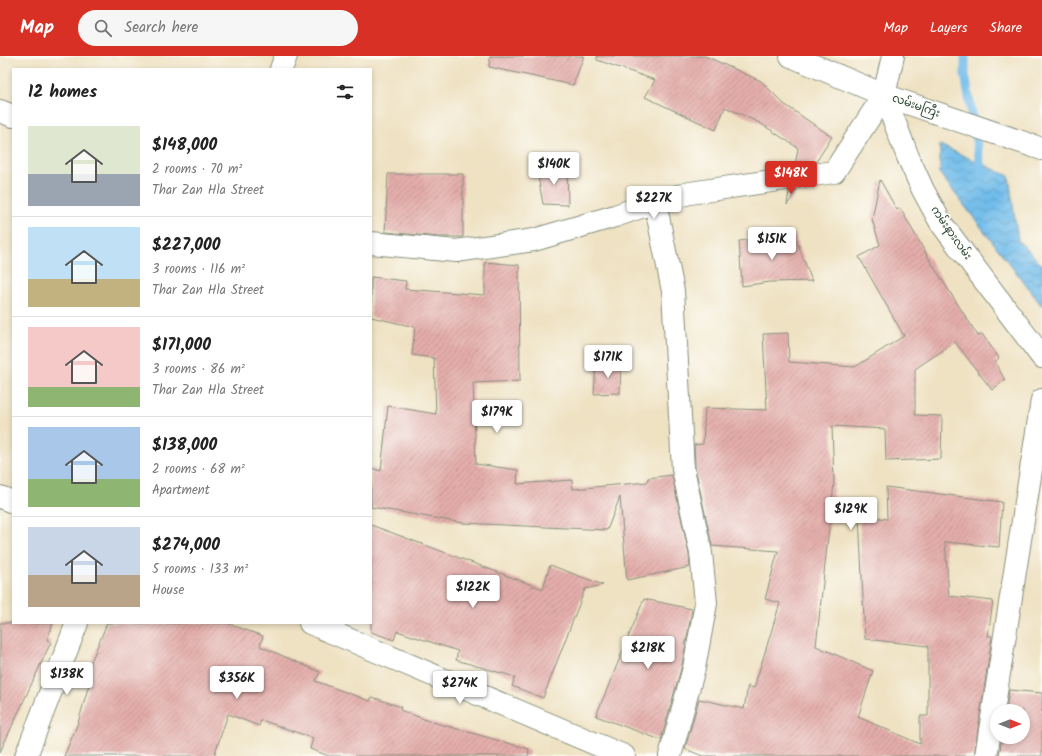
<!DOCTYPE html>
<meta charset="utf-8">
<style>
:root{--surface:#fff;--page:#f6f6f6;--text:#222;--muted:#767676;--line:#e0e0e0;--accent:#d93025}
body{margin:0;font-family:Kalam,"Noto Sans Myanmar",sans-serif;background:var(--page);color:var(--text);height:100vh;display:flex;flex-direction:column;font-size:15px;white-space:nowrap}
*{box-sizing:border-box;margin:0}
p{font-size:13px;color:var(--muted)}
.icon{flex:none;width:22px;height:22px;fill:none;stroke:currentColor;stroke-width:2;stroke-linecap:round;stroke-linejoin:round}
.map{position:relative;flex:1;overflow:hidden}
.panel{position:absolute;left:12px;top:12px;width:360px;height:556px;display:flex;flex-direction:column;background:var(--surface);border-radius:0px;box-shadow:0 2px 6px #0003}
.panel>*{flex:none}
.needle{width:26px;rotate:90deg}
.buttons{position:absolute;left:990px;top:648px;display:grid;gap:8px}
.buttons a{display:grid;place-items:center;width:40px;height:40px;border-radius:50%;background:var(--surface);box-shadow:0 2px 6px #0003;font-size:20px}
.price{position:absolute;translate:-50% -34px;padding:0 9px;border-radius:4px;background:#fff;color:#222;font-size:13px;line-height:26px;filter:drop-shadow(0 1px 2px #0008)}
.price::after{content:'';position:absolute;left:50%;top:24px;width:12px;height:9px;margin-left:-6px;background:inherit;clip-path:polygon(0 0,100% 0,50% 100%)}
.price.active{background:var(--accent);color:#fff}
ul{padding:0;list-style:none}
li{display:flex;align-items:center;gap:12px;height:100px;padding:0 16px}
li+li{border-top:1px solid var(--line)}
li span{display:grid;place-items:center;flex:none;width:112px;height:80px;border-radius:0px;color:#555}
li>.icon{margin-inline-start:auto}
span .icon{width:48px;height:48px;fill:#fffc;stroke-width:1}
li b{font-size:17px}
h2{display:flex;justify-content:space-between;align-items:center;height:48px;padding:0 16px;font-size:17px}
header{display:flex;align-items:center;gap:24px;box-sizing:border-box;height:56px;padding:0 20px;background:var(--accent);color:#fff}
header strong{font-size:19px}
nav{display:flex;gap:22px;margin-inline-start:auto;font-size:14px}
.search{width:280px;height:36px;background:var(--page);display:flex;align-items:center;gap:10px;box-sizing:border-box;padding:0 14px;border-radius:22px;color:var(--muted);font-size:15px}
.map>svg:first-child{display:block}
.water{fill:url(#water-waves);stroke:#487c8f}
.lines{fill:none;stroke-linecap:round;stroke-linejoin:round}
.stream{stroke:#70bcea;stroke-width:9}
.building{fill:url(#building-hatch)}
.minor-casing{stroke:#87907c;stroke-width:24}
.tertiary-casing{stroke:#87907c;stroke-width:24}
.primary-casing{stroke:#87907c;stroke-width:24}
.minor{stroke:#fff;stroke-width:22}
.tertiary{stroke:#fff;stroke-width:22}
.primary{stroke:#fff;stroke-width:22}
.labels{text-anchor:middle;dominant-baseline:central;stroke-width:3;stroke-linejoin:round;paint-order:stroke}
.street-label{font-size:11px;fill:#1f3d34;stroke:#fdfcf7}
</style>
<header>
<strong>Map</strong>
<div class="search"><svg class="icon" aria-label="search" viewBox="0 0 24 24"><circle cx="10" cy="10" r="6"/><path d="M15 15l6 6"/></svg>Search here</div>
<nav><a>Map</a><a>Layers</a><a>Share</a></nav>
</header>
<div class="map">
<svg width="1042" height="700" viewBox="0 0 1042 700">
<defs>
<pattern id="water-waves" width="16" height="10" patternUnits="userSpaceOnUse"><rect width="16" height="10" fill="#70bcea"/><path d="M0 5q4-4 8 0t8 0" fill="none" stroke="#5b9abe"/></pattern>
<pattern id="building-hatch" width="6" height="6" patternUnits="userSpaceOnUse"><rect width="6" height="6" fill="#e4adaa"/><path d="M-1 1l2-2M0 6l6-6M5 7l2-2" fill="none" stroke="#b88e8b"/></pattern>
</defs>
<rect width="100%" height="100%" fill="#fdfcf7"/>
<filter id="ink" filterUnits="userSpaceOnUse"><feTurbulence type="fractalNoise" baseFrequency=".025" numOctaves="2"/><feDisplacementMap in="SourceGraphic" scale="8" xChannelSelector="R" yChannelSelector="G"/><feConvolveMatrix kernelMatrix="1 2 1 2 8 2 1 2 1" color-interpolation-filters="sRGB"/></filter>
<filter id="wash" filterUnits="userSpaceOnUse"><feTurbulence type="fractalNoise" baseFrequency=".012" numOctaves="4" result="noise"/><feDisplacementMap in="SourceGraphic" scale="16" xChannelSelector="R" yChannelSelector="G"/><feGaussianBlur stdDeviation="0.9" result="paint"/><feColorMatrix in="noise" values="0 0 0 0 0 0 0 0 0 0 0 0 0 0 0 0 0 1.4 0 .05"/><feComposite in="paint" operator="in"/></filter>
<g filter="url(#wash)">
<rect width="100%" height="100%" fill="#efe2c3"/>
<!-- water -->
<path class="water" d="M940,89l69,31 9,64 24,25v41l-102,-132z"/>
<g class="lines">
<!-- stream -->
<path class="stream" d="M965,0v18l17,101"/>
</g>
<g id="blocks">
<!-- building -->
<path class="building" d="M490,0h94l-11,29 -84,-18z
M597,0h108l56,25 23,23 48,33 -16,25 -21,3 3,-17 -38,-25 -35,-16 -9,23 -71,-33 10,-17 -58,-20z
M567,110l1,39 -25,-1 -6,-33z
M388,118h75v63h-24l-54,-5z
M880,124l17,30 3,-2 32,56 46,72 4,-2 17,24 -4,4 10,18 -13,10 -37,-48 -40,27v46l27,1 -1,43 -55,2 -1,-32 -53,-3 2,57 -18,163 57,25 -15,46 62,27v-28h8v-70l-63,-7 -6,-124 28,4 -1,-32 116,15 -3,45 -54,-5 4,54 44,5 -5,35h4l-18,120h-271l-18,-7 14,-50 45,10 4,-23 6,2 26,-85 -15,-4 13,-48 -66,-5 -17,-79 -1,-22 9,-1 2,-36 62,2 -4,-76 25,-1 1,29 66,5 49,-31 -45,-79 21,-12 -8,-26z
M797,134l-10,15 2,-14z
M794,178l18,47 -42,1 -28,4 -3,-45z
M485,206l34,3 1,116 -47,2 3,81 42,6 -1,14 55,-4 1,9 74,-7 1,-4 24,-3 17,80 1,12 -63,13 -7,-83 -13,33 -144,-7 -92,-16v-39l10,3 7,-65 48,8 -2,-56 -22,-3 3,-28 -44,-10v-40l35,4 -1,8 80,6z
M596,307l25,1 -1,29 -26,1z
M371,469l172,64 7,-24 53,20 -18,4 -42,109 -31,-12 3,-9 -59,-17 2,-9 -61,-20 -3,9 -23,-8z
M644,543l48,10 -10,56 -21,75 -65,-24z
M0,567h53l-6,17 4,2 -51,110z
M107,567h119l37,13 -3,10 60,26 -5,9 55,20 2,-4 29,10 -1,3 29,11 100,28 -1,7h-199l-19,-7 3,-11 -52,-18 -2,6 -31,-12 -14,42h-150l14,-33 12,-42 -6,-2z
M1009,634l33,3v63h-43l3,-19h21v-26h-17z"/>
</g>
</g>
<g filter="url(#ink)">
<use href="#blocks" fill-opacity="0" stroke="#87907c" stroke-width="1"/>
<g class="lines">
<defs>
<path id="minor" d="M281,13l5,-13
M0,55l13,5
M655,146l18,89 10,178 18,84 5,50 -12,65 -24,88
M371,187l85,8 78,-11 81,-24 40,-14 35,-9 144,-21 50,-77 9,-39
M0,441l13,5
M310,567l314,133
M26,700l51,-133
M986,700l56,-356"/>
<path id="tertiary" d="M884,39l24,62 15,33 18,33 101,134"/>
<path id="primary" d="M791,0l93,39 158,54"/>
</defs>
<!-- minor casing -->
<use href="#minor" class="minor-casing"/>
<!-- tertiary casing -->
<use href="#tertiary" class="tertiary-casing"/>
<!-- primary casing -->
<use href="#primary" class="primary-casing"/>
<!-- minor -->
<use href="#minor" class="minor"/>
<!-- tertiary -->
<use href="#tertiary" class="tertiary"/>
<!-- primary -->
<use href="#primary" class="primary"/>
</g>
</g>
<g class="labels">
<!-- street labels -->
<g class="street-label">
<text transform="translate(916 50) rotate(19)">လမ်းမကြီး</text>
<text transform="translate(951 177) rotate(55)">ကမ်းနားလမ်း</text>
</g>
</g>
</svg>
<div class="buttons">
<a><svg class="needle" viewBox="-14 -14 28 28"><path d="M0-13l5 13h-10z" fill="#e53935"/><path d="M0 13l5-13h-10z" fill="#767676"/></svg></a>
</div>
<b class="price" style="left:554px;top:130px">$140K</b>
<b class="price active" style="left:791px;top:139px">$148K</b>
<b class="price" style="left:654px;top:164px">$227K</b>
<b class="price" style="left:772px;top:205px">$151K</b>
<b class="price" style="left:608px;top:323px">$171K</b>
<b class="price" style="left:497px;top:378px">$179K</b>
<b class="price" style="left:851px;top:475px">$129K</b>
<b class="price" style="left:473px;top:553px">$122K</b>
<b class="price" style="left:648px;top:614px">$218K</b>
<b class="price" style="left:67px;top:640px">$138K</b>
<b class="price" style="left:237px;top:644px">$356K</b>
<b class="price" style="left:460px;top:649px">$274K</b>
<section class="panel">
<h2>12 homes<svg class="icon" aria-label="filters" viewBox="0 0 24 24"><path d="M4 7h16M4 17h16"/><circle cx="9" cy="7" r="2"/><circle cx="15" cy="17" r="2"/></svg></h2>
<ul>
<li><span style="background:linear-gradient(#dfe7d0 60%,#9aa5b1 0)"><svg class="icon" aria-label="home" viewBox="0 0 24 24"><path d="M3 11l9-7 9 7M6 9v11h12V9"/></svg></span><div><b>$148,000</b><p>2 rooms · 70 m²</p><p>Thar Zan Hla Street</p></div></li>
<li><span style="background:linear-gradient(#bfe0f5 65%,#c2b280 0)"><svg class="icon" aria-label="home" viewBox="0 0 24 24"><path d="M3 11l9-7 9 7M6 9v11h12V9"/></svg></span><div><b>$227,000</b><p>3 rooms · 116 m²</p><p>Thar Zan Hla Street</p></div></li>
<li><span style="background:linear-gradient(#f6c9c9 75%,#8fb573 0)"><svg class="icon" aria-label="home" viewBox="0 0 24 24"><path d="M3 11l9-7 9 7M6 9v11h12V9"/></svg></span><div><b>$171,000</b><p>3 rooms · 86 m²</p><p>Thar Zan Hla Street</p></div></li>
<li><span style="background:linear-gradient(#a9c7e8 65%,#8fb573 0)"><svg class="icon" aria-label="home" viewBox="0 0 24 24"><path d="M3 11l9-7 9 7M6 9v11h12V9"/></svg></span><div><b>$138,000</b><p>2 rooms · 68 m²</p><p>Apartment</p></div></li>
<li><span style="background:linear-gradient(#c9d6e8 60%,#b9a48a 0)"><svg class="icon" aria-label="home" viewBox="0 0 24 24"><path d="M3 11l9-7 9 7M6 9v11h12V9"/></svg></span><div><b>$274,000</b><p>5 rooms · 133 m²</p><p>House</p></div></li>
</ul>
</section>
</div>
